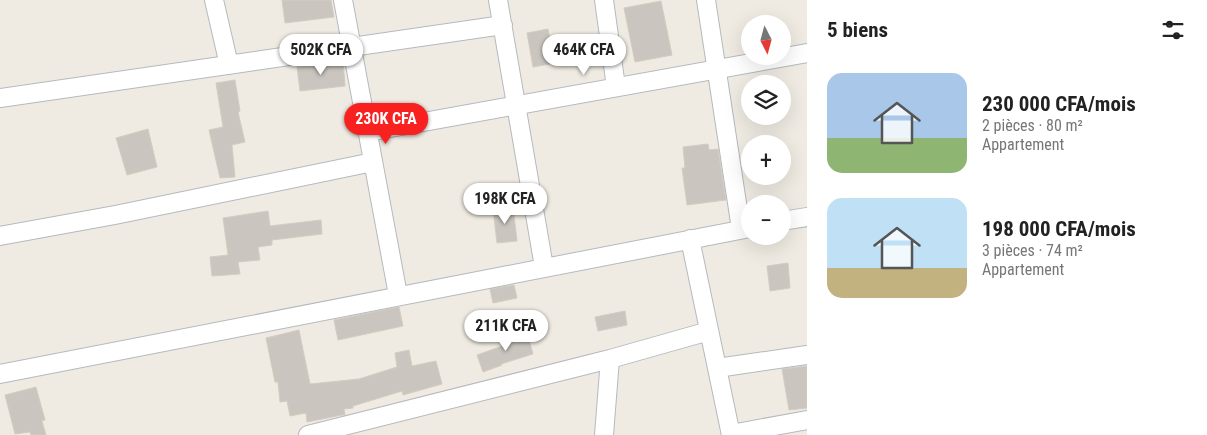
<!DOCTYPE html>
<html lang="fr">
<meta charset="utf-8">
<style>
:root{--surface:#fff;--page:#f2f2f2;--text:#222;--muted:#767676;--accent:#f82120}
body{margin:0;font-family:"Roboto Condensed",sans-serif;background:var(--page);color:var(--text);height:100vh;display:flex;flex-direction:column;font-size:19px;white-space:nowrap}
*{box-sizing:border-box;margin:0}
p{font-size:16px;color:var(--muted)}
.icon{flex:none;width:28px;height:28px;fill:none;stroke:currentColor;stroke-width:2;stroke-linecap:round;stroke-linejoin:round}
.map{position:relative;flex:1;overflow:hidden}
.details{display:flex;flex-direction:column;background:var(--surface);width:400px}
.details>*{flex:none}
.needle{width:32px;rotate:174deg}
.tools{position:absolute;left:741px;top:15px;display:grid;gap:10px}
.tools a{display:grid;place-items:center;width:50px;height:50px;border-radius:50%;background:var(--surface);box-shadow:0 5px 20px #0002;font-size:25px}
.price{position:absolute;translate:-50% -42px;padding:0 11px;border-radius:18px;background:#fff;color:#222;font-size:16px;line-height:32px;filter:drop-shadow(0 1px 2px #0008)}
.price::after{content:'';position:absolute;left:50%;top:30px;width:15px;height:11px;margin-left:-8px;background:inherit;clip-path:polygon(0 0,100% 0,50% 100%)}
.price.on{background:var(--accent);color:#fff}
ul{padding:0;list-style:none}
li{display:flex;align-items:center;gap:15px;height:125px;padding:0 20px}
li span{display:grid;place-items:center;flex:none;width:140px;height:100px;border-radius:15px;color:#555}
li>.icon{margin-inline-start:auto}
span .icon{width:60px;height:60px;fill:#fffc;stroke-width:1}
li b{font-size:21px}
h2{display:flex;justify-content:space-between;align-items:center;height:60px;padding:0 20px;font-size:21px}
main{display:flex;flex:1;min-height:0}
.map>svg:first-child{display:block}
.building{fill:#cac6bf;stroke:#d4ccc0}
.lines{fill:none;stroke-linecap:round;stroke-linejoin:round}
.street-casing{stroke:#b5b9be;stroke-width:20}
.street{stroke:#fff;stroke-width:18}
</style>
<main>
<div class="map">
<svg width="807" height="435" viewBox="0 0 807 435">
<rect width="100%" height="100%" fill="#efebe2"/>
<!-- building -->
<path class="building" d="M282,0h49l3,17 -49,6z
M661,1l11,54 -37,7 -11,-54z
M548,29l7,34 -22,4 -6,-34z
M343,61l2,25 -45,5 -3,-24z
M235,80l5,31 -2,1 7,30 -13,3 3,32 -15,1 -11,-48 14,-3 -7,-44z
M148,129l9,38 -30,8 -11,-37z
M708,144l1,6 9,-1 8,51 -39,5 -5,-37h3l-2,-21z
M513,207l4,34 -20,2 -4,-34z
M268,211l2,15 51,-6 1,14 -50,6v5l-14,2 2,13 -22,2 2,12 -28,2 -2,-19 18,-2 -5,-37z
M788,263l2,25 -20,3 -3,-25z
M514,285l3,13 -24,5 -3,-14z
M399,307l4,19 -65,14 -4,-20z
M625,311l2,14 -29,6 -3,-14z
M299,330l11,54 49,-5 38,-12 -2,-14 14,-3 3,16 24,-5 6,23 -39,11 -1,-4 -49,15v2l-9,1 1,6h-3l-35,7 -1,-9 -16,3 -3,-15 -7,1 -2,-20h-3l-9,-44z
M527,333l6,21 -32,10 1,1 -19,7 -6,-17 28,-10 -1,-6z
M807,366v42l-18,2 -7,-41z
M36,387l9,33 -3,1 4,14h-15l-1,-3 -15,2 -10,-39z"/>
<g class="lines">
<defs>
<path id="street" d="M214,0l15,65
M343,0l55,295
M498,0l46,267
M604,0l12,87
M706,0l35,229
M0,98l503,-73
M368,132l439,-79
M782,221l25,-4
M0,236l115,-21 258,-53
M690,239l41,196
M717,368l90,-13
M0,374l750,-146
M731,434l76,-14
M308,435l302,-76 99,-28
M604,435l6,-76"/>
</defs>
<!-- street casing -->
<use href="#street" class="street-casing"/>
<!-- street -->
<use href="#street" class="street"/>
</g>
</svg>
<div class="tools">
<a><svg class="needle" viewBox="-14 -14 28 28"><path d="M0-13l5 13h-10z" fill="#e53935"/><path d="M0 13l5-13h-10z" fill="#767676"/></svg></a>
<a><svg class="icon" aria-label="layers" viewBox="0 0 24 24"><path d="M12 4l9 5-9 5-9-5zM3 14l9 5 9-5"/></svg></a>
<a>+</a>
<a>−</a>
</div>
<b class="price" style="left:321px;top:76px">502K CFA</b>
<b class="price" style="left:584px;top:76px">464K CFA</b>
<b class="price on" style="left:386px;top:145px">230K CFA</b>
<b class="price" style="left:505px;top:225px">198K CFA</b>
<b class="price" style="left:506px;top:352px">211K CFA</b>
</div>
<section class="details">
<h2>5 biens<svg class="icon" aria-label="filters" viewBox="0 0 24 24"><path d="M4 7h16M4 17h16"/><circle cx="9" cy="7" r="2"/><circle cx="15" cy="17" r="2"/></svg></h2>
<ul>
<li><span style="background:linear-gradient(#a9c7e8 65%,#8fb573 0)"><svg class="icon" aria-label="home" viewBox="0 0 24 24"><path d="M3 11l9-7 9 7M6 9v11h12V9"/></svg></span><div><b>230 000 CFA/mois</b><p>2 pièces · 80 m²</p><p>Appartement</p></div></li>
<li><span style="background:linear-gradient(#bfe0f5 70%,#c2b280 0)"><svg class="icon" aria-label="home" viewBox="0 0 24 24"><path d="M3 11l9-7 9 7M6 9v11h12V9"/></svg></span><div><b>198 000 CFA/mois</b><p>3 pièces · 74 m²</p><p>Appartement</p></div></li>
</ul>
</section>
</main>
